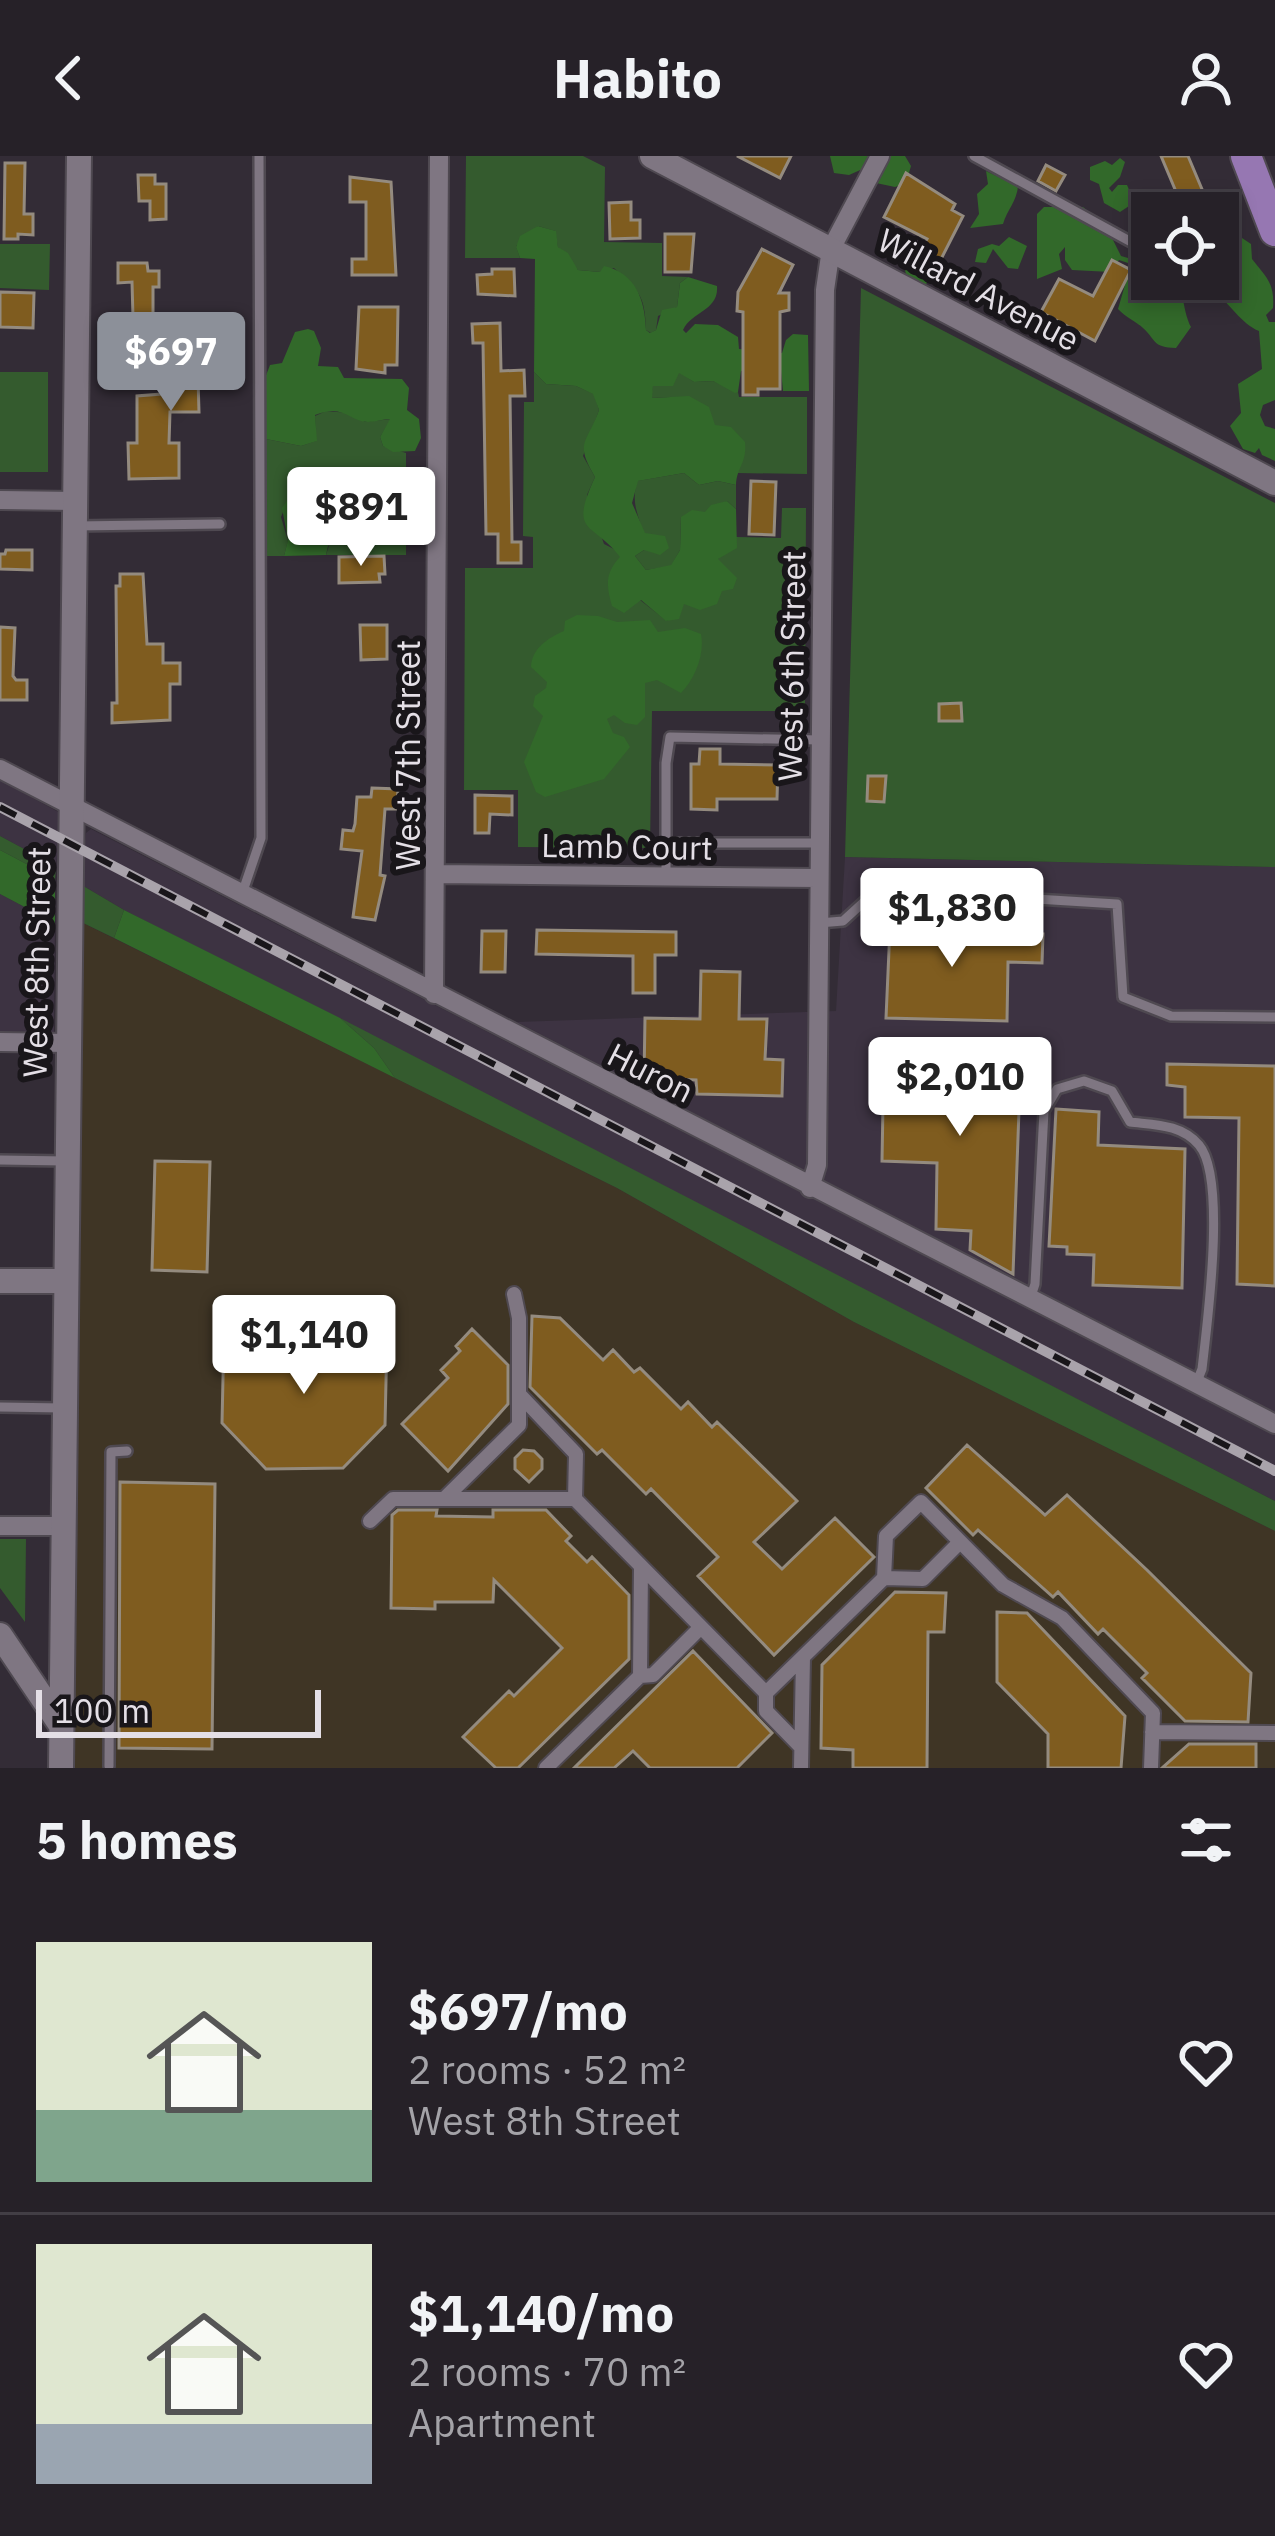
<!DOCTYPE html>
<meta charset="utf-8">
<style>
:root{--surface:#262128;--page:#322e34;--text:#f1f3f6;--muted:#a4a3a8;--line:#423e45;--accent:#8c9099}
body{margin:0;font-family:"IBM Plex Sans",sans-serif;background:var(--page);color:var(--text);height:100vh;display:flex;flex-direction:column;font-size:45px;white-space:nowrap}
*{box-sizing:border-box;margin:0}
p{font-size:39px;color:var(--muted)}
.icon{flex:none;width:66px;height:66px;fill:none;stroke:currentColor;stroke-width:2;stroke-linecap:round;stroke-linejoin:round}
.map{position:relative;height:1612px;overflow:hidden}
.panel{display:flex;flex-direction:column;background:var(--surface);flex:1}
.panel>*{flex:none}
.tools{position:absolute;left:1131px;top:36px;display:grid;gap:24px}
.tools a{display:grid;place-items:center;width:108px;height:108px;border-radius:0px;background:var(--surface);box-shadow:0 6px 18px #0003,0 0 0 3px var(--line);font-size:60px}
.scale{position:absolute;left:36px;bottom:30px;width:285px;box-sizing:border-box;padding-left:12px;border:6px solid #e4dfe6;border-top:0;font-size:33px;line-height:42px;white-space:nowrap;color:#e4dfe6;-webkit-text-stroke:9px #19161a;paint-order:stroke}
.price{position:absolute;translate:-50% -102px;padding:0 27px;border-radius:12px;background:#fff;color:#222;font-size:39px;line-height:78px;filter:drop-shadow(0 3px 6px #0008)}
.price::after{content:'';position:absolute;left:50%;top:72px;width:36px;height:27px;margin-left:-18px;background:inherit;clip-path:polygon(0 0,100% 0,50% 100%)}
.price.current{background:var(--accent);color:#fff}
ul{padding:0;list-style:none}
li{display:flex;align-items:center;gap:36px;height:300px;padding:0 36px}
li+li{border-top:3px solid var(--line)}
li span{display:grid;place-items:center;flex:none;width:336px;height:240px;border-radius:0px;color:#555}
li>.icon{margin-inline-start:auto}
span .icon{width:144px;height:144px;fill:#fffc;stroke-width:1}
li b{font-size:51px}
h2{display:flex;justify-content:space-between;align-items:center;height:144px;padding:0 36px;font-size:51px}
header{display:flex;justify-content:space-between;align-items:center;height:156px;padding:0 36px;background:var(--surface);font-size:54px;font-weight:700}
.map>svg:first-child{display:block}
.commercial{fill:#3f3525}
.built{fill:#3d3342}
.green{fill:#345b2e}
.forest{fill:#32692a}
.building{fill:#7f5c1f;stroke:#948b7f;stroke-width:3}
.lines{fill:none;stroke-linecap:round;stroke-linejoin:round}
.service-casing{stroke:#4f4951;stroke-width:14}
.pedestrian-casing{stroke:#4f4951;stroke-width:18}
.minor-casing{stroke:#4f4951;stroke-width:22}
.tertiary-casing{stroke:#4f4951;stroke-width:28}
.primary-casing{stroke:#4f4951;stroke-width:34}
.service{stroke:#7f7682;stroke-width:9}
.pedestrian{stroke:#7f7682;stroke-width:14}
.minor{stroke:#7f7682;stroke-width:18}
.tertiary{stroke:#7f7682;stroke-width:24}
.primary{stroke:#9677b2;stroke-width:30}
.rail-casing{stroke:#a9a3ab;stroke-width:10}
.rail{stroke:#19161a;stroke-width:6;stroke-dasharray:18;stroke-linecap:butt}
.labels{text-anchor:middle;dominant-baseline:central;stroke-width:12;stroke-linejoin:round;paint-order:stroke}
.street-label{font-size:33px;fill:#e4dfe6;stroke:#19161a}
</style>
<header><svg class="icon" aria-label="back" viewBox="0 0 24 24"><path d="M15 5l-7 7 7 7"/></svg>Habito<svg class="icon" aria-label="person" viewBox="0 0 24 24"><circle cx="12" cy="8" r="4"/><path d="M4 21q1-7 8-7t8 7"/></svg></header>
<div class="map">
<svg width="1275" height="1612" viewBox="0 0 1275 1612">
<rect width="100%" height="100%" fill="#332c36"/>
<!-- commercial -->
<path class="commercial" d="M79,765l538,267 237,134 421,209v237h-1201z"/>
<!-- built -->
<path class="built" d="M0,624l62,34 -6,52 -56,-30z
M91,673l809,414 375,187v71l-1151,-591 -44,-26 6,-51z
M845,701l430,10v546l-758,-391 319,-11z
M0,738l55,29 -1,109 -54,-1z"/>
<!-- green -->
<path class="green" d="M466,0h117l22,11 -1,75 58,1v33l26,1 -8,6 -3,24 -19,9 -2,14 -5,3 -5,-3c-1,-37 -8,-39 -32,-62l-14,4 -22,-2 -20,-23 -3,-16 -17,-5 -22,20 4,12h-55z
M0,88h50l-1,46 -49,-2z
M861,132l414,215v364l-430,-10z
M0,216h48v100h-48z
M534,216l12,12 30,2 18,8 5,16 -16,46 12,21 -8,18 17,49 14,7 22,49 27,21 69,-84 45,1 1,-30h24l-1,203h-153l-2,137 -132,-1v-57h-54l1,-222h68v-31l-10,-1 1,-134h10z
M679,216l15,10 19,-1 25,11 1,5h68v77l-70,-1 -22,-47 -40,-29 -24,1 2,-13z
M326,255l23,2 16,9 26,-3 -11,18 3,9 23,7v102h-80l13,-42 -18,-7 -11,-13 -21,5 -8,19 7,24 -4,15h-18v-117l35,7 15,-5 -1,-25z
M684,317l15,12 19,-4 18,4v24l-9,-8 -21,11 -25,6 -1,32 -9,16 -25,4 -11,-14 9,-6c1,-31 -15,-38 -7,-69z
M0,680l56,30 -1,13 -55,-29z
M80,728l44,26 -10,28 -35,-17z
M340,862l935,483v30l-421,-209 -237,-134 -222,-110 -21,-30z
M0,1383h26l-1,83 -25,-34z"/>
<!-- forest -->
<path class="forest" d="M830,0h75l6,10 -5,17 -11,4 -19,-4 -9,-16 -18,8 -15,-2z
M1120,2l5,4 -5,15 -11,11 3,4 6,-7h9l4,9 7,-2 3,6 -21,14 -16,-9 -5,-19 -9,-4v-13l15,-6 7,4z
M986,15l32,15c-1,15 -11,24 -15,38l-33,4 9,-14 -2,-20 11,-10z
M1044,51h10l14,6 15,-6 6,5 -2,7 5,9 17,4 12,24 7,2 9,-8 9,4 4,-6 -3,-10 5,-23 -2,60 2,4c39,2 26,21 39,48l-15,21c-24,-1 -19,-7 -33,-20 -6,-6 -18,-11 -25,-19l12,-41 -2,-5 -9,-3 -8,12 -39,-2 -7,-10v-13l-6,7 3,15 -25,10v-65z
M1216,56c17,3 21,6 23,24l12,8 1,15c13,17 23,23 21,49l-7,7 3,7h6v78l-12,5 -3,10 5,11 10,3v32l-13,-6 -3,-7 -4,5 -12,-4 -13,-23 11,-13 -3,-29 24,-15 -3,-38c-19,-8 -28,-27 -45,-39 -10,-6 -18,-5 -27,-13h31v-66h-6z
M538,70l18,5 2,16 10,6 10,17 22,2 4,-6c32,7 41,34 42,64l4,3 6,-3 6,-20 15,-3 3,-24 8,-6 29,9c2,25 -25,25 -34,44l3,3 9,-9 23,1 20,12 1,12 43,4 4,-13 7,-6 15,1 1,56h-26l-2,-21 -40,1 -3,21 -3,1 -22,-12 -19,1 -15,-9 -6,13h-20l-1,12 37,-2 20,11 6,18 16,2 14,15c2,22 -8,24 -9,43l-18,-4 -19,4 -15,-12 -46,8 -6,22 13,30 20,3 4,12 -9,7 -16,-5 -9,6 11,14 25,-5 9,-15 1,-33 11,-7 13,2 6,-7 16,-4 9,8 1,39 -19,11 19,19 -4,11 -11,2 -5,13 -17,6 -16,-6 -5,15 -13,2 -25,-21 -17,13 -12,-7c-6,-21 -7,-33 8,-49 -27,-36 -52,-21 -25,-80 -21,-35 -8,-33 4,-67l-6,-16 -17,-8 -30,-2 -12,-12 1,-113 -15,-1 -4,-11 4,-11z
M1009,81l18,9 -9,23 -10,-1 -15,-19 -7,14 -11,-1 3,-13 14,-5 7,2z
M915,104l24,4 -5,13 -14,12 -12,-8 -4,-14z
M308,173l6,2 7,17 -3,18 20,1 6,11 58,1 7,9 -2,22 12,9 2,19 -6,13 -22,1 -10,-6 -3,-9 10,-18c-7,0 -14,3 -22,3 -20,-1 -24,-19 -53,-7l2,26 -16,5 -35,-7 -1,-61 5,-13 12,-2 13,-31z
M300,336l10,1c10,14 26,15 35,29l-1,11 -16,13 -2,9 -42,1 4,-16 -6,-32 7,-10z
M598,460l19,6 33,-2 8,12 27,-4 16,6c4,20 -6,45 -20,59l-24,-13 -12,3v34l-8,8 -12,-2 -11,-8 -7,4 6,14 11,4 6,10 -26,32 -59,18 -9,-5 -12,-30 19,-46 -10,-10 2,-10 11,-8 1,-6 -16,-15c1,-19 17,-29 33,-36l1,-10 12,-6z
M0,694l55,29v44l-55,-29z
M124,754l216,108 34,30 21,30 -281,-140z"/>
<!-- building -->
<path class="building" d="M737,0h54l-11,22z
M1161,0h27l24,57h-27z
M5,7h20l-1,51h9v21l-15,-1v5h-14z
M1046,9l19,10 -9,16 -18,-10z
M906,17l49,31 -3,6 11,6 -26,51 -20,-10 10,-18 -43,-22z
M138,19h17v9h11v35l-16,1v-19h-11z
M350,21l41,5 5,93h-44v-16h14v-57h-16z
M631,46v18h9v18l-30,1 -1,-36z
M665,78h29l-3,38h-26z
M762,93l31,16 -14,28h10v17l-9,2v77h-22v6h-15v-83l-6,-1 1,-19z
M1112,104l19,10 -36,71 -54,-29 18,-33 34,17z
M118,107h29l1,8h11v16h-6v30h20v26h-39v-5h-20v-21h19l-1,-35 -14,1z
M492,113h22l1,27 -37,-2 -1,-19 15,-1z
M0,136l34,1 -1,35 -33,-1z
M359,151h39l-1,58h-12v8l-29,-4z
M500,167l1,48 23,-1 1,26h-15l2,146h9v21h-23v-29h-12l-3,-191h-10l-1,-19z
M227,194v29h-29l1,33h-29l-1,31h10v35l-50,1 -1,-36h9v-47l37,-3 -1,-42z
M751,325l25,1 -2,53 -25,-1z
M6,394h26v20l-32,-1v-15h5z
M384,400l1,18h-6l1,8 -41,1v-26z
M120,418h23l4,70h16v19h17v21h-10v36l-58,3v-20h5l-1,-117h4z
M360,469h27v34l-26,1z
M0,471l15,1 -2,48 3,4h11v20h-27z
M961,547l1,18h-23v-17z
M700,593h20v15l58,1 -1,34h-60v11l-26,-1v-45h8z
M868,620h18l-2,26 -17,-1z
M372,632l26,1 -1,20h-12l-5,66 5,1 -10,44 -22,-3 9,-66 -21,-2 2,-19 10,1 2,-7 2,-27h14z
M475,639l37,1v19l-22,-1 -1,19h-14z
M891,749l22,1v23l130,5 -1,29 -34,-1 -1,59 -121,-3z
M537,774l139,2v23h-21v38h-22v-37l-97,-2z
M482,775h24l-1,41h-24z
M701,815l39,1 -1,47h28l-2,40 18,1 -1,36 -85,-2 -1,-14 -52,-2 1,-60 55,1z
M884,895l137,5 -8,218 -43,-24 1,-19 -35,-2 1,-66 -55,-2z
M1167,908l108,2v220l-38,-2 2,-166 -54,-1v-30l-18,-2z
M1056,953l43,3 -1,33 87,4 -3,139 -89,-3 1,-30 -27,-1v-7l-18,-1z
M155,1005l55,1 -3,110 -55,-2z
M532,1160l28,2 43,42 10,-10 21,22 6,-4 41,41 7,-7 24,25 5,-5 80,79 -43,41 28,27 53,-51 39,39 -100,98 -76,-79 20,-19 -67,-68 -5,5 -44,-44 -5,4 -67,-67z
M472,1173l36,36v39l-60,67 -46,-47 46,-46 -7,-8 19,-19 -4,-5z
M224,1178l163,3 -2,88 -42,43 -77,1 -44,-46z
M967,1289l78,70 22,-20 80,75 104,103 -3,49 -63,-1 -43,-43 5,-5 -44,-44 -5,5 -40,-42 -5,5 -75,-67 -5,5 -47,-47z
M523,1294l11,1 8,8v10l-13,13 -14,-13v-11z
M120,1326l95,2 -3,265 -93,-1z
M398,1354h39l-1,6 57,1v-7h53l25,26 -5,5 21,21 5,-5 37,38v64l-111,109h-22l-33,-31 46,-46 5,5 48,-48 -68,-68 -1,22h-58v7l-44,-1 1,-93z
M895,1436l51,1 -2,39h-16l-1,136h-74v-18l-32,-2 1,-83z
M997,1456l30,1 98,103 -4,52h-73v-34l-51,-52z
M693,1495l79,82 -35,35h-87l-17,-17 -19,17h-40z
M1189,1588h67v24h-94z"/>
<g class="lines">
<defs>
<path id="service" d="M974,0l170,93
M75,370l145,-2
M667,687h151
M666,720v-113l4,-26 150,3
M243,735l18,-53 -2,-682
M819,767l24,-2 35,-32 239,15 6,93 48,19 104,1
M0,1004l66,1
M1031,1140l4,-12 9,-173 13,-22 27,-8 28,10 18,31c25,3 51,2 69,23 28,33 8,179 3,224l-6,15
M0,1251l63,1
M109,1610l2,-314 16,-1"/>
<path id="pedestrian" d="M519,1238l57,60 -1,45
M444,1343l75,-74v-107l-5,-24
M370,1365l23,-22h182l191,194v18l35,36
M884,1422l2,-42 35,-34 82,83 59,33 91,95 -2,55
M640,1520l1,-110
M766,1537l118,-115 39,1 37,-37
M1152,1576l123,1
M546,1612l94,-92 13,-1 48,-48
M801,1612l2,-111"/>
<path id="minor" d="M0,344l76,1
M0,613l1275,655
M436,718l381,4
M434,838l5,-838
M0,886l68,1
M810,1032l7,-23 8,-875 6,-41 49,-93
M0,1370h62"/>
<path id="tertiary" d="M652,0l623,327
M0,1125h64
M0,1479l60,89
M61,1612l18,-1612"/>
<path id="primary" d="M1246,0l29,75"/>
</defs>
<!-- service casing -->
<use href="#service" class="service-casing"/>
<!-- pedestrian casing -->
<use href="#pedestrian" class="pedestrian-casing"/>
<!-- minor casing -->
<use href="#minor" class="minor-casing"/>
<!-- tertiary casing -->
<use href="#tertiary" class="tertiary-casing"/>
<!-- primary casing -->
<use href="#primary" class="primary-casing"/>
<!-- service -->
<use href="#service" class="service"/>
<!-- pedestrian -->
<use href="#pedestrian" class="pedestrian"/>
<!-- minor -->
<use href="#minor" class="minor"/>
<!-- tertiary -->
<use href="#tertiary" class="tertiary"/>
<!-- primary -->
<use href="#primary" class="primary"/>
<defs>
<path id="rail" d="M0,651l1275,664"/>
</defs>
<!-- rail casing -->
<use href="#rail" class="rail-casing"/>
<!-- rail -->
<use href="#rail" class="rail"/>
</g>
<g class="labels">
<!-- street labels -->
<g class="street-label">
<text transform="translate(979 133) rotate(28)">Willard Avenue</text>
<text transform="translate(791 510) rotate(-89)">West 6th Street</text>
<text transform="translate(407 599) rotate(-90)">West 7th Street</text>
<text transform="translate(627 690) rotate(1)">Lamb Court</text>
<text transform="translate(36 806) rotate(-89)">West 8th Street</text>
<text transform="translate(651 916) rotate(27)">Huron</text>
</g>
</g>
</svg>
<div class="tools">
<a><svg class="icon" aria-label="locate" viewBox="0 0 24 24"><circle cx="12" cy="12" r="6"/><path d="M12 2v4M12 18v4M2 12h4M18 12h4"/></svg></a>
</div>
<div class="scale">100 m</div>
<b class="price current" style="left:171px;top:258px">$697</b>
<b class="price" style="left:361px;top:413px">$891</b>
<b class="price" style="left:952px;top:814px">$1,830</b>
<b class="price" style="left:960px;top:983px">$2,010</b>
<b class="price" style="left:304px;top:1241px">$1,140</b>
</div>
<section class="panel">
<h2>5 homes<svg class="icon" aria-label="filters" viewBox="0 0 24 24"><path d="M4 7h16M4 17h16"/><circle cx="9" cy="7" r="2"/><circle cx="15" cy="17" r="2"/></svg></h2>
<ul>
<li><span style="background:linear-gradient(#dfe7d0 70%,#7fa58c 0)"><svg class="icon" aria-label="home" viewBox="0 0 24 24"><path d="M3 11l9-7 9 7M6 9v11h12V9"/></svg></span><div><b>$697/mo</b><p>2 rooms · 52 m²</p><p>West 8th Street</p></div><svg class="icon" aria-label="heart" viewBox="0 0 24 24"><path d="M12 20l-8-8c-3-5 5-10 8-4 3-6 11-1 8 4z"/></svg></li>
<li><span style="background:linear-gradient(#dfe7d0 75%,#9aa5b1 0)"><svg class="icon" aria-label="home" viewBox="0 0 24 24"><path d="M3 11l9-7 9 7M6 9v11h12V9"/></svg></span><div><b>$1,140/mo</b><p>2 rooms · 70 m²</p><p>Apartment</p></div><svg class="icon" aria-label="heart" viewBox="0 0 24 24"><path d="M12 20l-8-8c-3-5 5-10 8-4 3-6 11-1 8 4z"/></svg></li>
</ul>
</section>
